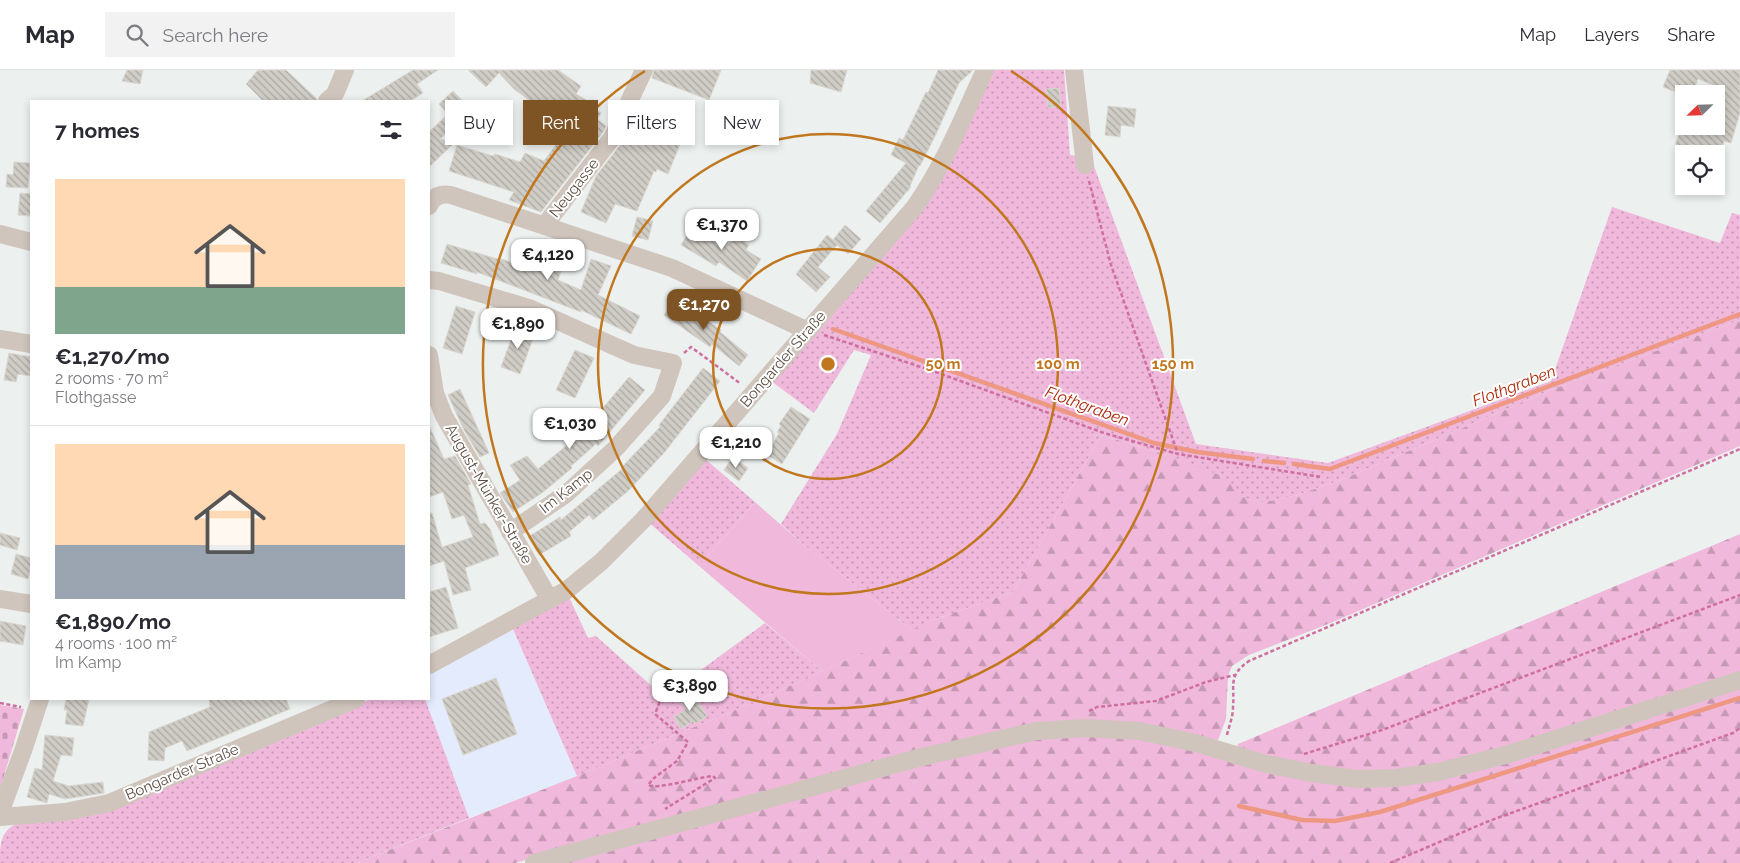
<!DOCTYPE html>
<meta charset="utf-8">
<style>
:root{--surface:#fff;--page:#f2f2f3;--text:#2b2b33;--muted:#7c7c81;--line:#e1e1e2;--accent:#7e5424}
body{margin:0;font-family:Raleway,sans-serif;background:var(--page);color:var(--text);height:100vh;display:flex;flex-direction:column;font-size:19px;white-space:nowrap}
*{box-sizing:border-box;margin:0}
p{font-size:16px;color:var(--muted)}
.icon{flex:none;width:28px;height:28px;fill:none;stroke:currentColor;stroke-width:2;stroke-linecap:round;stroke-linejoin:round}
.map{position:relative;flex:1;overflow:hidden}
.details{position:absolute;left:30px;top:30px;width:400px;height:600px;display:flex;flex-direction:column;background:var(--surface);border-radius:0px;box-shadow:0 2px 8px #0003}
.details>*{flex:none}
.top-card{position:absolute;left:445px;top:30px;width:475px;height:45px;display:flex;gap:10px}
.needle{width:32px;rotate:247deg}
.buttons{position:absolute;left:1675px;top:15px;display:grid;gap:10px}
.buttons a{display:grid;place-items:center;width:50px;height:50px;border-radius:0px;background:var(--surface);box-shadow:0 2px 8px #0003;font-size:25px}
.price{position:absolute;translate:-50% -42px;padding:0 11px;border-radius:10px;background:#fff;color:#222;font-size:16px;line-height:32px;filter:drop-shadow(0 1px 2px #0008)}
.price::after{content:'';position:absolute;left:50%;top:30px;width:15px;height:11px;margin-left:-8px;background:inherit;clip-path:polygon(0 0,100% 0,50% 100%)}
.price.active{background:var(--accent);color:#fff}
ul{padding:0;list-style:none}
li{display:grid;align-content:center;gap:10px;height:265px;padding:0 25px}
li+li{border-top:1px solid var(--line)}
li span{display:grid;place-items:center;height:155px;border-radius:0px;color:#555}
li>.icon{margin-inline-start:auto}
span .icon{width:90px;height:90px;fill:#fffc;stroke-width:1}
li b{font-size:21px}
h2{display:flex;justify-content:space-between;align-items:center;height:60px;padding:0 25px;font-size:21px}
.tag{padding:0 18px;border-radius:0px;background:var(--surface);box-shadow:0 2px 8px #0003;font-size:18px;line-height:45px}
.tag.active{background:var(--accent);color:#fff}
header{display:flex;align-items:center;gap:30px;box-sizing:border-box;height:70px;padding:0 25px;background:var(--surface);border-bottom:1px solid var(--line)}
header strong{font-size:24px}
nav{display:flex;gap:28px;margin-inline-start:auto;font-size:18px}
.search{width:350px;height:45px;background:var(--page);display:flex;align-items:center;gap:12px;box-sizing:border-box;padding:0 18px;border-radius:0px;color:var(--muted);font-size:19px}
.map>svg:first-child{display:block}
.commercial{fill:#e4ebfc}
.grass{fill:url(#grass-dots)}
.forest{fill:url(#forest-firs)}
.cemetery{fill:url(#cemetery-stones)}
.garden{fill:#f0b8db}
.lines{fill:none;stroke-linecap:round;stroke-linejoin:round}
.stream{stroke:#ee9883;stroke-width:4.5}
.building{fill:url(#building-back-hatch);stroke:#d9d6d0}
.path{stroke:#cf6fa0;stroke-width:2.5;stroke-dasharray:4 2.5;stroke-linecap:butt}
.minor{stroke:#d0c5bc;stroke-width:18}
.ring{fill:none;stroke:#c1771e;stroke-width:2.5}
.labels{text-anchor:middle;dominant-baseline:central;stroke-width:4;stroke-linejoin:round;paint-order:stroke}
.street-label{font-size:15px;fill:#5b4e44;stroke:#fff}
.water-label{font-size:16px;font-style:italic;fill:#ab2707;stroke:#fff}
.centre{fill:#c1771e;stroke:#fff;stroke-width:2.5}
.ring-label{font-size:15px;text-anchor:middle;font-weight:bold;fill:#c1771e;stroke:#fff;stroke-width:4;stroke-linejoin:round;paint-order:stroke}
</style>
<header>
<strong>Map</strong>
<div class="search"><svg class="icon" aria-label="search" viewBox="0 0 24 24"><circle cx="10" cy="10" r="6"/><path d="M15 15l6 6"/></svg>Search here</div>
<nav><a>Map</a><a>Layers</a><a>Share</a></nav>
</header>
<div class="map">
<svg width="1740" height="793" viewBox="0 0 1740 793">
<defs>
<pattern id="grass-dots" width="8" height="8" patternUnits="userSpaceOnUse" patternTransform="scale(1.25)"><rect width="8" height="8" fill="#f0b8db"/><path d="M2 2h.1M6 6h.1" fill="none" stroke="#c598b3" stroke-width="1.8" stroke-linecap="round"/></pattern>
<pattern id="forest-firs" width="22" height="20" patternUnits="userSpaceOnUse" patternTransform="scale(1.25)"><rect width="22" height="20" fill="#f0b8db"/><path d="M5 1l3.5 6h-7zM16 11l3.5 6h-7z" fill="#c598b3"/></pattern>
<pattern id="cemetery-stones" width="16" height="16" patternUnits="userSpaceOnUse" patternTransform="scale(1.25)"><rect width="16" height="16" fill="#f0b8db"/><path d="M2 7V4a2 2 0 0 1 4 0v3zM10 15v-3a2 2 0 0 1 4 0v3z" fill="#c598b3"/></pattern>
<pattern id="building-back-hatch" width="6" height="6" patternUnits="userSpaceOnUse" patternTransform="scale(1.25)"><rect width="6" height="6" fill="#d0ccc6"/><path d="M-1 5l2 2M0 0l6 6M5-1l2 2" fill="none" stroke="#aca8a2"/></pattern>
</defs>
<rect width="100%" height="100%" fill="#ecf0ef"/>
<!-- commercial -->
<path class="commercial" d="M513,559l64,147 -108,42 -44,-119h4v-26z"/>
<!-- grass -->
<path class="grass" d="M990,0h74l6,85 21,3 105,286 132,19 223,-82 61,-174 108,36 12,-30 8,2v105l-189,70 -210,90 -47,16 -34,7 -23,-8 -70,-40 -66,-20 -88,157 -80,28 -21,10 -108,-85 -23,-21 56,-90 34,-79 -17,-5 -40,63 -43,-32 151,-174z
M704,388l51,44 -56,64 -52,-45z
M569,527l19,41 8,-2 68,61 101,-74 57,48 -63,29 -182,76 -64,-147z
M371,629h54l44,119 -113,45h-356c0,-17 0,-30 14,-38l259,-84z"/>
<!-- forest -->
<path class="forest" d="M1740,250v126l-407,176 -84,33 -17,11 -4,10 -2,43 -8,21 -125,-20 -512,124 -66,19h-159l221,-87 182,-76 174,-80 80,-28 88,-157 66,20 60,23 11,17 22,8 34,-7 47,-16 210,-90z
M1740,464v140l-278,87 -91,13 -107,-17 -27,-10 1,-3z
M1740,616v177h-1185l473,-125 98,-3 239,50z"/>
<!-- cemetery -->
<path class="cemetery" d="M0,635l24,4 -24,80z"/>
<!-- garden -->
<path class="garden" d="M755,432l49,43 108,85 -90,41 -123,-105z"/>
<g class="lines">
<!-- stream -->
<path class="stream" d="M833,259l321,114 43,9 56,7
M1264,391l20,2
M1294,394l36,5 410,-155
M1239,736l63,14 33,1 45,-9 360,-114"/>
</g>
<!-- building -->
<path class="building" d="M127,0h16l-3,14 -18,-3z
M258,0h28l31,29v2h-54l-17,-17z
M413,0h25l-21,14 6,9 -13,8h-48z
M468,0h90l23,16 -5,8 10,6 -1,2 16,11 -4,6 9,7 -3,6 -62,80 -32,-12 5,-8 -65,-21 8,-26 36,11 2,-2 25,8 5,-9 19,8 20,-27 -15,-11 4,-5 -39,-29 -15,-16 -13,14z
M654,0h67l-12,30 -57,-22z
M811,0h36l-6,22 -31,-9z
M938,0h35l-14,13 -23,51 -16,32 -1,-1 -9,21 1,1 -31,36 -14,-12 40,-48 -15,-8 8,-17 4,2 23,-48 2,1z
M1670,0h70v43l-9,30 -7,-2 -4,12 -29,-9 -2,6 -14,-5 7,-19h34v-15l7,-22 -25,-10 -6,15h-11l-18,-7z
M1059,18l2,18 -13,2 -2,-19z
M453,21l18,18 -31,30 14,4 -25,24v-35l19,-18 -9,-10z
M1108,36l28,3 -2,18 -13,-2 -1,12 -15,-2z
M638,38l49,19 -19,47 -11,-5 -1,3 -2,-1 -17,40 -22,-7 -9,19 -25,-11 15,-36 25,-32z
M14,92l16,1 -2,25 -22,-1 1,-13 6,1z
M20,123l11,1v22l-13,-1z
M637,147l16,4 -5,19 -16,-4z
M694,153l35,21 5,-9 15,10 -3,5 15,9 -14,22 -28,-19 -3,4 -35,-21z
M845,155l16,14 -13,15 -11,-9 -19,22 12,10 -14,15 -20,-18 31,-39 6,5z
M531,172l36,11 -9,27 23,10 10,-31 20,7 -13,29 42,21 -9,18 -50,-24v2l-104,-40v2l-36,-11 6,-19 54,16 1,-1 21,8z
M675,229l46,31 -1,2 28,23 -9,11 -27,-22 -2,3 -46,-32z
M456,236l19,6 -13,42 -19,-6z
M516,256l19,7 -15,41 -19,-7z
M575,280l19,8 -19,40 -19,-8z
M9,283l22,4v19l-13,-2 -2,8 -12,-2z
M703,298l17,13 -56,72 -36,38 -35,29 -4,-5 -20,17 2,4 -32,19 -11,-18 32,-20 1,3 61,-51 -1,-1 39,-41 -1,-2z
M629,307l16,13 -47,56 -2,-2 -25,22 1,2 -30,25 -29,19 -13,-19 20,-13 -10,-15 17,-9 11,13 28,-23 3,2z
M460,319l29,64 -9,4 -16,-27 -16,-35z
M791,337l19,12 -28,45 -15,-9 12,-22 -2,-1 4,-6 -2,-2z
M429,355l15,34 11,-3 16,28 -3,1 12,39 5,-1 5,6 9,26 -34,13 6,22 -18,5 -9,-34 -15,5v-53h3l10,34 31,-10 -9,-22 -12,4 -9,-27 -14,5z
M733,387l15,11 -9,13 -15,-11z
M0,463l20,5 -3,12 -17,-5z
M16,484l15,4v9l-3,12 -17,-5z
M446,517l12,41 -29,9v-45z
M0,551l26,5 -3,19 -23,-4z
M496,608l21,56 -54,21 -21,-56z
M693,623l14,23 -12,8 -2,-3 -12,8 -7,-12 12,-8 -6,-8z
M66,629h23l-6,27 -18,-2 2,-14h-3z
M209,629h77l4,10 -103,42 -5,-10 -17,7 -1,13 -16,-1 1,-28 61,-25z
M45,665l29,3 -2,18 -11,-1 -8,26 16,5 34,-4 1,11 -39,6 -16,-5 -2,9 -20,-6 8,-29 7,2z"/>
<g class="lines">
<!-- path -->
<path class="path" d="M1089,111l22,84 67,189
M824,265l106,35 174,63 74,21 143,23
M684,283l7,-6 50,37
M662,626l-7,18 33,28 -11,19 -23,17 -6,7c9,5 51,-8 65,-9l2,2 -50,31
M0,633l21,4
M1089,641l8,-4 59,-6 50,-19 29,-7
M1227,665c2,-9 6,-18 6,-28 2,-21 -6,-31 16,-46l491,-212
M1304,684l78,-24 358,-135
M1390,793l99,-42 244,-88 7,-5"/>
<!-- minor -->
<path class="minor" d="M1074,0l11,95
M327,31l8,-7 10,-24
M429,136c4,-10 12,-13 22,-11l221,73 136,63
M544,156l68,-88 32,-68
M0,164l31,8
M429,210l10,1 90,27 105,47 39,8 -11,33 -46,52 -50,46 -56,38
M0,269l31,5
M429,285l6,38 9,23 106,184
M0,529l31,5
M429,595l138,-75 34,-28 43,-43 270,-311c30,-42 49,-91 71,-138
M0,743l24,-65 16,-49
M0,747l65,-5 44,-9 247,-104
M534,793l388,-106 115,-26 49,-3 53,3 57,12 70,21 46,9 45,6 38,-1 43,-6 71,-18 231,-74"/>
</g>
<!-- distance rings -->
<g class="ring">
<circle cx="828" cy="294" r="115"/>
<circle cx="828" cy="294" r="230"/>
<path d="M1011 1A345 345 0 1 1 645 1"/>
</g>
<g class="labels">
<!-- street labels -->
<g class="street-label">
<text transform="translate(574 118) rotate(-52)">Neugasse</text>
<text transform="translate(783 289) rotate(-49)">Bongarder Straße</text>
<text transform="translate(566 421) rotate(-38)">Im Kamp</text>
<text transform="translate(489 424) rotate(60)">August-Münker-Straße</text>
<text transform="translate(182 702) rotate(-23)">Bongarder Straße</text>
</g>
<!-- water labels -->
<g class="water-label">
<text transform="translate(1514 316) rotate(-21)">Flothgraben</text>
<text transform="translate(1087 336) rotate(20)">Flothgraben</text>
</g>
</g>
<circle cx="828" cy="294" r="8" class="centre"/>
<g class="ring-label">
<text x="943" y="299">50 m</text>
<text x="1058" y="299">100 m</text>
<text x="1173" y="299">150 m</text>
</g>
</svg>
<div class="buttons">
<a><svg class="needle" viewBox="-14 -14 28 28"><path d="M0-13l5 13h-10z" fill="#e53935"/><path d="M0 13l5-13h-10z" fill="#7c7c81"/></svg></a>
<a><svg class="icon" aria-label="locate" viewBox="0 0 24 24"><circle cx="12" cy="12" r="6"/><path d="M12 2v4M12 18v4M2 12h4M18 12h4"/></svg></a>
</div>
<b class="price" style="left:722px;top:181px">€1,370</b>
<b class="price" style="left:548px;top:211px">€4,120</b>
<b class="price active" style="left:704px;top:261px">€1,270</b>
<b class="price" style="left:518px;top:280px">€1,890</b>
<b class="price" style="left:570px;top:380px">€1,030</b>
<b class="price" style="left:736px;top:399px">€1,210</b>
<b class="price" style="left:690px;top:642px">€3,890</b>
<div class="top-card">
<a class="tag">Buy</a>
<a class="tag active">Rent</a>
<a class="tag">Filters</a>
<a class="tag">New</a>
</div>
<section class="details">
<h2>7 homes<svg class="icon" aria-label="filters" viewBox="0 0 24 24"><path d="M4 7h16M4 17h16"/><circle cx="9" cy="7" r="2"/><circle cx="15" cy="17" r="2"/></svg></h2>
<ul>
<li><span style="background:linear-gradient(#ffd9b3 70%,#7fa58c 0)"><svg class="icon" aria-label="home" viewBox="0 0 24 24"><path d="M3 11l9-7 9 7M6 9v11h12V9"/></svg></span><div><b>€1,270/mo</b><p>2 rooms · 70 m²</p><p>Flothgasse</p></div></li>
<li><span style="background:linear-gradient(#ffd9b3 65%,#9aa5b1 0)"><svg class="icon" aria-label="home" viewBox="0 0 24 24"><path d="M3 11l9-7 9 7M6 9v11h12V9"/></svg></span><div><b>€1,890/mo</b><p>4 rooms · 100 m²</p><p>Im Kamp</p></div></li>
</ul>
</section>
</div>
